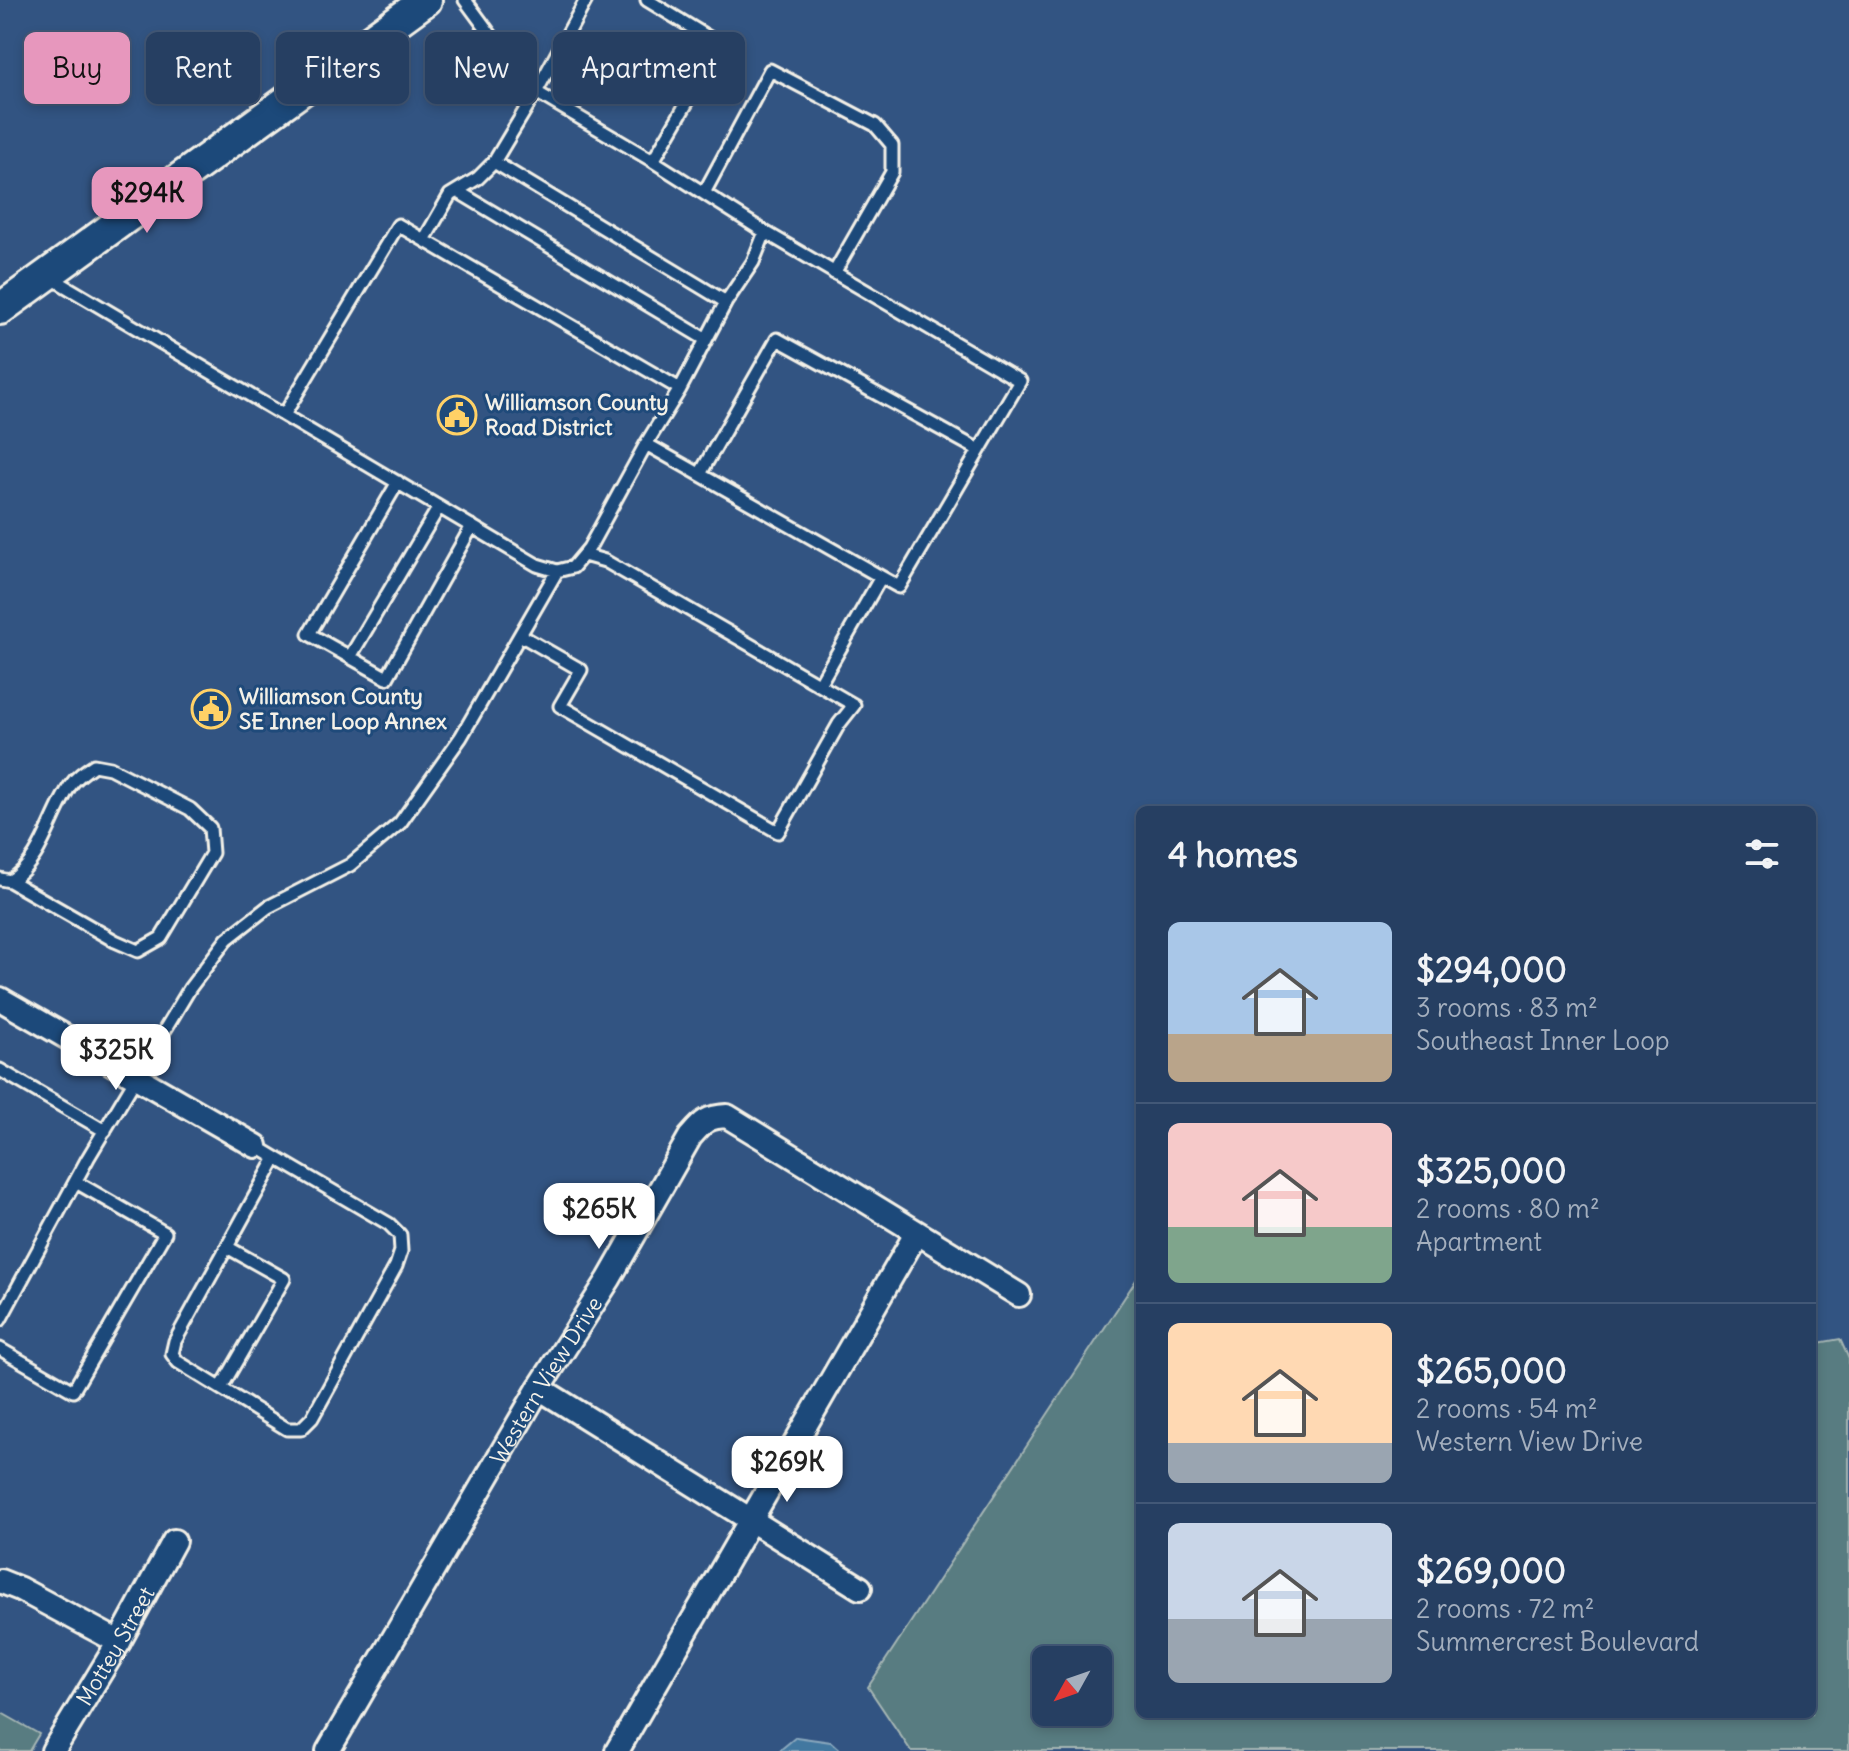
<!DOCTYPE html>
<meta charset="utf-8">
<style>
:root{--surface:#263f62;--page:#2e4668;--text:#f1f3f6;--muted:#a4afbe;--line:#425877;--accent:#e797bd}
body{margin:0;font-family:Delius,sans-serif;background:var(--page);color:var(--text);height:100vh;display:flex;flex-direction:column;font-size:30px;white-space:nowrap}
*{box-sizing:border-box;margin:0}
p{font-size:26px;color:var(--muted)}
.icon{flex:none;width:44px;height:44px;fill:none;stroke:currentColor;stroke-width:2;stroke-linecap:round;stroke-linejoin:round}
.map{position:relative;flex:1;overflow:hidden}
.side{position:absolute;left:1136px;top:806px;width:680px;height:912px;display:flex;flex-direction:column;background:var(--surface);border-radius:12px;box-shadow:0 4px 12px #0003,0 0 0 2px var(--line)}
.side>*{flex:none}
.hud{position:absolute;left:24px;top:32px;width:760px;height:72px;display:flex;gap:16px}
.needle{width:52px;rotate:230deg}
.tools{position:absolute;left:1032px;top:1646px;display:grid;gap:16px}
.tools a{display:grid;place-items:center;width:80px;height:80px;border-radius:12px;background:var(--surface);box-shadow:0 4px 12px #0003,0 0 0 2px var(--line);font-size:40px}
.price{position:absolute;translate:-50% -68px;padding:0 18px;border-radius:16px;background:#fff;color:#222;font-size:26px;line-height:52px;filter:drop-shadow(0 2px 4px #0008)}
.price::after{content:'';position:absolute;left:50%;top:48px;width:24px;height:18px;margin-left:-12px;background:inherit;clip-path:polygon(0 0,100% 0,50% 100%)}
.price.current{background:var(--accent);color:#111}
ul{padding:0;list-style:none}
li{display:flex;align-items:center;gap:24px;height:200px;padding:0 32px}
li+li{border-top:2px solid var(--line)}
li span{display:grid;place-items:center;flex:none;width:224px;height:160px;border-radius:12px;color:#555}
li>.icon{margin-inline-start:auto}
span .icon{width:96px;height:96px;fill:#fffc;stroke-width:1}
li b{font-size:34px}
h2{display:flex;justify-content:space-between;align-items:center;height:96px;padding:0 32px;font-size:34px}
.chip{padding:0 28px;border-radius:12px;background:var(--surface);box-shadow:0 4px 12px #0003,0 0 0 2px var(--line);font-size:28px;line-height:72px}
.chip.current{background:var(--accent);color:#111}
.map>svg:first-child{display:block}
.green{fill:#597c81;stroke:#a6b6b4;stroke-width:2;fill-rule:evenodd}
.water{fill:#4378a0;stroke:#8aa8bd;stroke-width:2}
.lines{fill:none;stroke-linecap:round;stroke-linejoin:round}
.service-casing{stroke:#f4f1e8;stroke-width:17}
.minor-casing{stroke:#f4f1e8;stroke-width:28}
.secondary-casing{stroke:#f4f1e8;stroke-width:36}
.service{stroke:#1f4a7a;stroke-width:11}
.minor{stroke:#1f4a7a;stroke-width:22}
.secondary{stroke:#1f4a7a;stroke-width:30}
.labels{text-anchor:middle;dominant-baseline:central;stroke-width:6;stroke-linejoin:round;paint-order:stroke}
.poi-label{font-size:22px;font-weight:bold;fill:#f4f1e8;stroke:#1f4a7a;text-anchor:start}
.street-label{font-size:22px;fill:#f4f1e8;stroke:#1f4a7a}
</style>
<div class="map">
<svg width="1849" height="1751" viewBox="0 0 1849 1751">
<rect width="100%" height="100%" fill="#325482"/>
<filter id="ink" filterUnits="userSpaceOnUse"><feTurbulence type="fractalNoise" baseFrequency=".0125" numOctaves="2"/><feDisplacementMap in="SourceGraphic" scale="16" xChannelSelector="R" yChannelSelector="G"/><feConvolveMatrix kernelMatrix="1 2 1 2 8 2 1 2 1" color-interpolation-filters="sRGB"/></filter>
<g filter="url(#ink)">
<!-- green -->
<path class="green" d="M1140,1274v440h672v-370l28,-5 9,20v392h-938l-43,-64zM1046,1660h52v52h-52z
M0,1712l39,22 -10,17h-29z"/>
<!-- water -->
<path class="water" d="M796,1737l35,5 10,9h-62z"/>
<g class="lines">
<defs>
<path id="service" d="M647,0l64,39 6,8 -18,35 -46,79
M494,162l232,140
M457,191l248,148
M704,193l66,-123 105,55 17,20v27l-58,101
M765,232l255,149 -121,206 -18,-10
M424,240l26,-45 28,-17 16,-16 42,-70 50,-92
M50,277l487,288 20,6 16,-4 16,-19 57,-104 34,-55 46,-87 27,-40 12,-30 -112,-71 -117,-69 -29,-35 -42,-57
M284,415l114,-190 282,164
M646,444l235,133 -62,108
M700,474l77,-135 202,111
M398,482l-89,152 78,44 85,-152
M520,635l61,35 -21,36 218,126 61,-108 15,-19 -249,-144 -21,-6
M350,657l89,-150
M0,879l10,2 105,60 23,10 23,-13 51,-85 -2,-25 -20,-19 -80,-41 -16,-3c-9,6 -18,12 -24,21 -20,30 -28,75 -60,95
M0,1070l105,61
M256,1146l20,12 -101,183 -3,13 6,8 109,67h14l11,-11 84,-152 5,-15 -1,-16 -11,-11 -113,-66
M0,1320l88,-162 102,-170 37,-49 41,-32 82,-42 50,-42 61,-86 96,-166
M0,1349l73,42 92,-158 -89,-51
M221,1388l63,-109 -57,-32"/>
<g id="minor">
<path d="M0,999l256,147"/>
<path d="M539,1388l321,200"/>
<path d="M0,1581l20,8 99,53"/>
<path id="s1" d="M53,1751l66,-109 55,-101"/>
<path id="s2" d="M328,1751l211,-363 70,-109 81,-142c13,-15 16,-20 37,-21l292,179"/>
<path d="M617,1751l299,-517"/>
</g>
<path id="secondary" d="M0,309l426,-309"/>
</defs>
<!-- service casing -->
<use href="#service" class="service-casing"/>
<!-- minor casing -->
<use href="#minor" class="minor-casing"/>
<!-- secondary casing -->
<use href="#secondary" class="secondary-casing"/>
<!-- service -->
<use href="#service" class="service"/>
<!-- minor -->
<use href="#minor" class="minor"/>
<!-- secondary -->
<use href="#secondary" class="secondary"/>
</g>
</g>
<!-- icons -->
<defs>
<symbol id="civic-ring" viewBox="-11 -11 22 22"><circle r="9.5" fill="#1f4a7a" stroke="#ffd166" stroke-width="1.5"/><path d="M-.6-6.5H3V-4.5H.6V-3L4-1V1h2V6H-6V1h2V-1L-.6-3ZM-1.2 2.5V6h2.4V2.5Z" fill="#ffd166"/></symbol>
</defs>
<g fill-rule="evenodd">
<use href="#civic-ring" x="435" y="393" width="44" height="44"/>
<use href="#civic-ring" x="189" y="687" width="44" height="44"/>
</g>
<g class="labels">
<!-- poi labels -->
<g class="poi-label">
<text x="485" y="402">Williamson County<tspan x="485" dy="25">Road District</tspan></text>
<text x="239" y="696">Williamson County<tspan x="239" dy="25">SE Inner Loop Annex</tspan></text>
</g>
<!-- street labels -->
<g class="street-label">
<text stroke="none"><textPath href="#s2" startOffset="430">Western View Drive</textPath></text>
<text stroke="none"><textPath href="#s1" startOffset="122">Mottey Street</textPath></text>
</g>
</g>
</svg>
<div class="tools">
<a><svg class="needle" viewBox="-14 -14 28 28"><path d="M0-13l5 13h-10z" fill="#e53935"/><path d="M0 13l5-13h-10z" fill="#a4afbe"/></svg></a>
</div>
<b class="price current" style="left:147px;top:235px">$294K</b>
<b class="price" style="left:116px;top:1092px">$325K</b>
<b class="price" style="left:599px;top:1251px">$265K</b>
<b class="price" style="left:787px;top:1504px">$269K</b>
<div class="hud">
<a class="chip current">Buy</a>
<a class="chip">Rent</a>
<a class="chip">Filters</a>
<a class="chip">New</a>
<a class="chip">Apartment</a>
</div>
<section class="side">
<h2>4 homes<svg class="icon" aria-label="filters" viewBox="0 0 24 24"><path d="M4 7h16M4 17h16"/><circle cx="9" cy="7" r="2"/><circle cx="15" cy="17" r="2"/></svg></h2>
<ul>
<li><span style="background:linear-gradient(#a9c7e8 70%,#b9a48a 0)"><svg class="icon" aria-label="home" viewBox="0 0 24 24"><path d="M3 11l9-7 9 7M6 9v11h12V9"/></svg></span><div><b>$294,000</b><p>3 rooms · 83 m²</p><p>Southeast Inner Loop</p></div></li>
<li><span style="background:linear-gradient(#f6c9c9 65%,#7fa58c 0)"><svg class="icon" aria-label="home" viewBox="0 0 24 24"><path d="M3 11l9-7 9 7M6 9v11h12V9"/></svg></span><div><b>$325,000</b><p>2 rooms · 80 m²</p><p>Apartment</p></div></li>
<li><span style="background:linear-gradient(#ffd9b3 75%,#9aa5b1 0)"><svg class="icon" aria-label="home" viewBox="0 0 24 24"><path d="M3 11l9-7 9 7M6 9v11h12V9"/></svg></span><div><b>$265,000</b><p>2 rooms · 54 m²</p><p>Western View Drive</p></div></li>
<li><span style="background:linear-gradient(#c9d6e8 60%,#9aa5b1 0)"><svg class="icon" aria-label="home" viewBox="0 0 24 24"><path d="M3 11l9-7 9 7M6 9v11h12V9"/></svg></span><div><b>$269,000</b><p>2 rooms · 72 m²</p><p>Summercrest Boulevard</p></div></li>
</ul>
</section>
</div>
